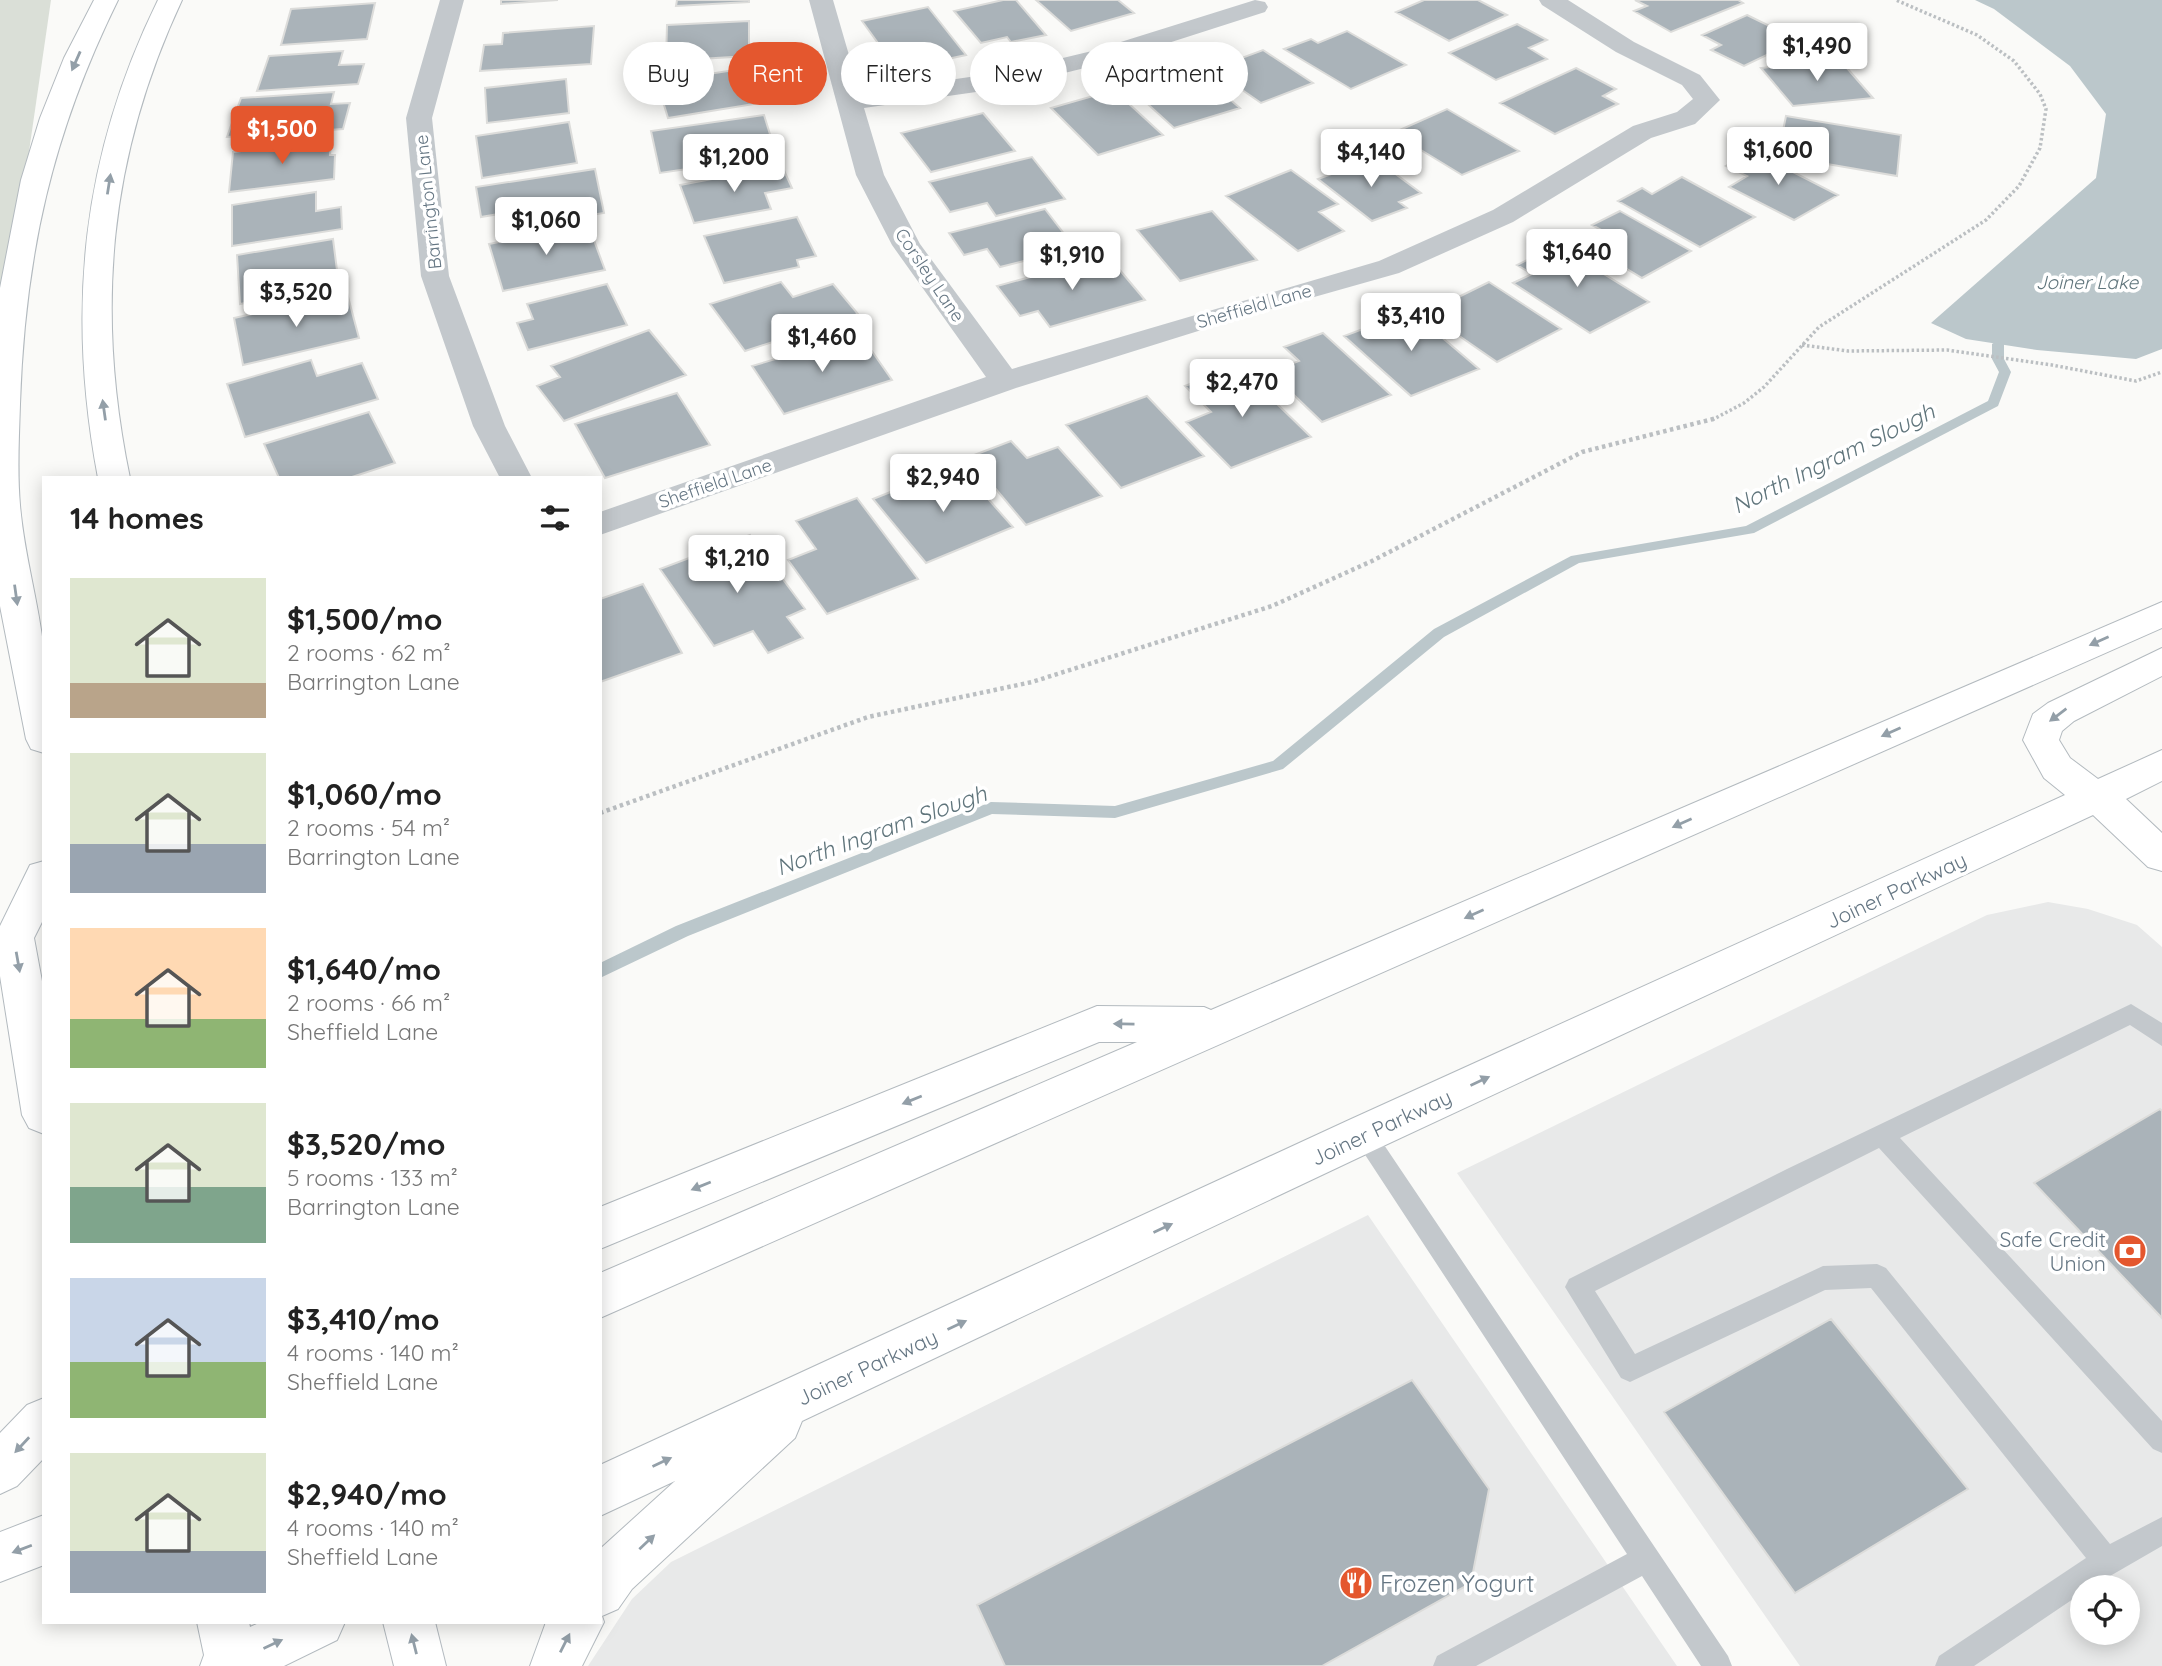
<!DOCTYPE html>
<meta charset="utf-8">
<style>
:root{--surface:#fff;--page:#f6f6f6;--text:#222;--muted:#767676;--accent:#e4572e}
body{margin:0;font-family:Quicksand,sans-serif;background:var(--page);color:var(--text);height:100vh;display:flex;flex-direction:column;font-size:26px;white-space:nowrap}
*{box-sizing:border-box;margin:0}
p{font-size:23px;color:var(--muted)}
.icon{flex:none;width:38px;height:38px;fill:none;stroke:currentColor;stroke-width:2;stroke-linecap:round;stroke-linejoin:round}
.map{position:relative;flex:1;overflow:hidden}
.sheet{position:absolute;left:42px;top:476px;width:560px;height:1148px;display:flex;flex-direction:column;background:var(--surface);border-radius:0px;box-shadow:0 4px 18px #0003}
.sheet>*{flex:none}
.guide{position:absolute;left:623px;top:42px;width:665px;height:63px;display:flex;gap:14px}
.buttons{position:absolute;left:2070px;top:1575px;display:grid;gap:14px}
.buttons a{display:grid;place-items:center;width:70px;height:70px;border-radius:50%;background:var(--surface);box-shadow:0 4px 18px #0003;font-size:35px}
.price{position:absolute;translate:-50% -60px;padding:0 16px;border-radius:7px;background:#fff;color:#222;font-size:23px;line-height:46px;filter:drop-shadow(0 2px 4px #0008)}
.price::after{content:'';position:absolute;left:50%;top:42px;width:21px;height:16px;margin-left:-10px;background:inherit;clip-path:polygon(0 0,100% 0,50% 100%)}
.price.current{background:var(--accent);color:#fff}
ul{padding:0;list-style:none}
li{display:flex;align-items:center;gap:21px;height:175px;padding:0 28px}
li span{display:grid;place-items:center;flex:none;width:196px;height:140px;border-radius:0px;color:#555}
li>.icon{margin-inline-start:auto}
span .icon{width:84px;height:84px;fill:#fffc;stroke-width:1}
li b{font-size:30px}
h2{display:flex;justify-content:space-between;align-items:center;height:84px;padding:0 28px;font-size:30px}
.pill{padding:0 24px;border-radius:32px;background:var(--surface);box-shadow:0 4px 18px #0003;font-size:24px;line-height:63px}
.pill.current{background:var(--accent);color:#fff}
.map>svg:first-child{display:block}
.built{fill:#e8e9e9;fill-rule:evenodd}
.green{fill:#dadfd7}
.water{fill:#bbc7cb}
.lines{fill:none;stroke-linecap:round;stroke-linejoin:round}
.stream{fill:#bbc7cb;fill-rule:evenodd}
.building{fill:#aab3b9;stroke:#dcdcda;stroke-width:2}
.secondary-casing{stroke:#b3babf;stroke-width:2}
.path-far1{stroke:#bbbfc2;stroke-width:3.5;stroke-dasharray:2.5 2.5;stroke-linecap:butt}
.path{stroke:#bbbfc2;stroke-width:4.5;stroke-dasharray:3.5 3.5;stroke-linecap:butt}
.lane{fill:#c3c8cc;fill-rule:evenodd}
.street{fill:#c3c8cc;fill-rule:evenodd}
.secondary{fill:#fff;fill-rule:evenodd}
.oneway{fill:#939fa8}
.labels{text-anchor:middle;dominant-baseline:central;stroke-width:7;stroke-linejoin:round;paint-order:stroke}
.far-street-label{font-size:18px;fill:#657683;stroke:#fff}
.far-water-label{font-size:19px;font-style:italic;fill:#60757c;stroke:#fff}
.street-label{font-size:21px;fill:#657683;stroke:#fff}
.poi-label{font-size:21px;fill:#657683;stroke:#fff;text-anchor:end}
.water-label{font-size:23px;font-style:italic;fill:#60757c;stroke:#fff}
.near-poi-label{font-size:24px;fill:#657683;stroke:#fff;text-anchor:start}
</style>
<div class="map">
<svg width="2162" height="1666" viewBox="0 0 2162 1666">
<rect width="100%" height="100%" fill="#fafaf8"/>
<!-- built -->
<path class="built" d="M2048,902l40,7 49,16 25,22v719h-362l-343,-493 530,-258zM2082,1587h46v46h-46z
M1368,1215l309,451h-1089l44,-67 39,-37z"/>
<!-- green -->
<path class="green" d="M0,0h51l-51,351z"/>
<!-- water -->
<path class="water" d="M1975,0h187v349l-26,10 -99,-9 -71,-11 -35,-16 165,-145 10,-64 -36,-48 -76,-57z"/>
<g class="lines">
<!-- stream -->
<path class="stream" d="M1998,340l6,4v15l7,13 -13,34 -244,127 -175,30 -135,74 -161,132 -168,49 -123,-4 -304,122 -88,42v-15l76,-37 315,-124 124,4 158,-45 161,-132 137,-73 175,-30 242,-125 11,-29 -7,-13v-15z"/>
</g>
<!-- building -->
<path class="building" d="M501,0h57l-57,4z
M677,0h72v2l-73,4z
M1003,0h13l30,35 -35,7 -4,-5 -26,6 -27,-32z
M1036,0h82l16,13 -63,18z
M1424,0h54l29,15 -58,26 -53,-29z
M1635,0h103l5,3 -72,29 -37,-21 13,-5z
M375,3l-8,36 -86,6 10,-36z
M928,7l38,48 -51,11 -7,-9 -17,4 -29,-40z
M1747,15l51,25 -54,26 -33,-16 10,-5 -19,-10z
M749,21v35l-83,5 1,-36z
M1517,24l30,16 -18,8 18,11 -51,21 -47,-27z
M594,26l-3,38 -111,7 4,-26 18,-1 1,-11z
M1347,31l59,34 -55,24 -67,-40 27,-10 7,4z
M1263,50l50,33 -52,20 -49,-34z
M343,51l-4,14 25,-1 -6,20 -101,7 12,-35z
M1840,60l33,38 -80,8 -32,-38z
M747,68l13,35 -92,15 -11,-36z
M1576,68l40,21 -13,7 15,8 -63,30 -55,-31z
M1194,69l46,39 -66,20 -44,-40z
M566,79l3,34 -82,10 -2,-35z
M1114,90l49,45 -65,20 -47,-47z
M334,92l-3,12 19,-1 -7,26 -116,8 14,-39z
M1447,109l72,42 -57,24 -69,-42z
M983,113l32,38 -84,21 -30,-39z
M764,115l9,29 -21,3 4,12 -96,14 -9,-42z
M1786,116l115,19 -4,41 -99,-17 2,-11 -20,-3z
M569,122l8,41 -95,15 -6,-42z
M331,140l-1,15h5l-1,24 -105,13 4,-40z
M1752,151l86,44 -44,25 -65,-33 18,-11 -21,-10z
M1032,157l33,42 -69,17 -9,-13 -37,9 -21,-30z
M1374,158l47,35 -22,9 8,6 -35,13 -54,-42z
M782,166l10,22 -27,5 6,16 -77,14 -14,-38z
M595,169l9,44 -103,16 -2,-15 -18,3 -5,-30z
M1291,170l47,34 -19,8 25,19 -46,20 -72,-55z
M1682,177l73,40 -55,30 -82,-46 24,-13 10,6z
M316,192v19l25,-4 1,22 -110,17v-41z
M1045,209l30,39 -75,19 -13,-18 -23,6 -15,-22z
M1212,211l45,49 -77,21 -43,-51z
M1620,211l71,40 -49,27 -60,-36 21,-11 -11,-6z
M797,217l19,39 -19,4 2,7 -75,16 -20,-47z
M588,224l17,46 -102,21 -14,-47z
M333,239l6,47 -99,18 -3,-49z
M1557,245l92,57 -59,31 -77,-50 19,-9 -15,-9z
M1108,256l37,44 -95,27 -12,-16 -18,5 -23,-30z
M781,282l12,15 40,-13 25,30 -113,37 -35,-47z
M1489,282l72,47 -64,33 -71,-49z
M607,284l20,41 -99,25 -11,-27 16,-4 -6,-15z
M347,293l12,45 -116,27 -9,-47z
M1411,311l68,58 -68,27 -67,-60z
M649,330l37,45 -122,46 -27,-35 23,-9 -9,-11z
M1323,333l68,62 -69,27 -52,-50 29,-11 -15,-14z
M860,334l32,46 -108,34 -32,-48z
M311,360l6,16 45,-13 16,36 -133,38 -18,-53z
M1238,366l73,71 -80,31 -45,-46 25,-10 -26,-26z
M677,393l33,52 -105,33 -30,-54z
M1147,396l57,60 -83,32 -55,-63z
M369,412l26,51 -46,15h-70l-15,-34z
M1011,441l16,17 31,-11 44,49 -76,29 -57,-68z
M958,465l55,62 -87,36 -53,-64z
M857,498l61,81 -91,35 -39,-54 28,-11 -20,-28z
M750,535l55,74 -18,8 16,21 -35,15 -15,-22 -39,15 -54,-77z
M643,584l39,69 -82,29v-83z
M2160,1109l2,2v207l-128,-135z
M1831,1319l137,170 -173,104 -131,-181z
M1412,1380l77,109 -18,94 -149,83h-317l-28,-61z"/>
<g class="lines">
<defs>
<path id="secondary" d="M94,0h24c-66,134 -93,255 -98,404 -1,33 -3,68 0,101 4,50 19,98 24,147 3,33 0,68 0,101l-13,-4 -5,-10 -26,-133v-318l21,-108 19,-62 24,-60z
M158,0h24c-73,156 -87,310 -52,478h-32c-32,-169 -16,-323 60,-478z
M2162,602v26l-1562,690v-45l537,-231h-38l-499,207v-42l497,-201 107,1 7,3z
M2162,648v28l-88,45 -12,10 -3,9 11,18 28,21 64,-29v31l-36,18 36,34v38l-14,-4 -55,-52 -714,333 -577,273 -7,17 -163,151 -14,20 -16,7 2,6 -22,44h-52l16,-44h54v-73l75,-68 -75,35v-51l749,-345 716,-325 -21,-17 -21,-38 10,-26 15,-11z
M44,861v57l-10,20 10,54v142l-15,-6 -7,-13 -22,-139v-50l30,-61z
M44,1398v60l-27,28 -17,8v-61l27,-28z
M44,1515v50l-44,17v-50z
M197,1622h52l1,5 11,-5h84l-8,18 -53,26h-84l4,-11z
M383,1622h52l11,44h-52z"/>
</defs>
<!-- secondary casing -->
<use href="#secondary" class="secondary-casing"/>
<!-- path-far1 -->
<path class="path-far1" d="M1802,345l46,6 99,-1 105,15 84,16 26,-9
M1712,420l32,-17 20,-16 55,-60 167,-107 33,-34 21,-38 6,-39 -6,-15 -26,-33 -37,-26 -81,-35"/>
<!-- path -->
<path class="path" d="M600,813l268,-96 164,-35 240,-76 100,-45 210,-109 135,-34"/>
<!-- lane -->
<path class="lane" d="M2131,1004l31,19v23l-32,-21 -230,113 262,283v32l-9,-4 -274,-301 -284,143 40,63 188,-88 54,-2 9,4 224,276 52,-27v29l-71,41h-9v6l-108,73h-39l4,-10 147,-98 -215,-270 -46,2 -195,92 -9,-4 -56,-91 4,-8 218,-110z
M1364,1124l8,3 356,529 4,10h-31l-59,-90 -166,90h-43l4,-10 190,-102 -271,-413 -4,-7 4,-7z"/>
<!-- street -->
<path class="street" d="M440,0h24l-32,118 17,158 56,150 27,52h-32l-27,-52 -52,-150 -15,-158z
M809,0h24l27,93 144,-21 88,-21 163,-51 10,2 3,5 -3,5 -156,50 -105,26 -140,20 20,67 36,69 92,125 367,-108 114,-51 140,-84 44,-14 16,-13 -11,-14 -66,-33 -74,-47 -3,-5h29l66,42 66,33 20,25 -25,24 -44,14 -138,84 -114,51 -156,44 -227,71 -416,147v-23l386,-135 -94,-132 -36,-70z"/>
<!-- secondary -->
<use href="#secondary" class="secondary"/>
</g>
<!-- one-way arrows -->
<defs><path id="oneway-solid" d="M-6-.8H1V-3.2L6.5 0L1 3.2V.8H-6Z" transform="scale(1.75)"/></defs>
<g class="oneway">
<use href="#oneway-solid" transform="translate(76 61) rotate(114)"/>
<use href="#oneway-solid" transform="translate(109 184) rotate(-81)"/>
<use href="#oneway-solid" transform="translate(104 410) rotate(-98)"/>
<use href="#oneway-solid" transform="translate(16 595) rotate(82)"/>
<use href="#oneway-solid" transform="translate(2099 641) rotate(156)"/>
<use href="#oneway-solid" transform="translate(2058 715) rotate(143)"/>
<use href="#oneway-solid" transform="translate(1891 732) rotate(156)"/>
<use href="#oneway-solid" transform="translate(1682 823) rotate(156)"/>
<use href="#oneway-solid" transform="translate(1474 914) rotate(156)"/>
<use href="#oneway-solid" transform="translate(18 962) rotate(80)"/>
<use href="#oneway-solid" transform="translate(1124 1024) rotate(-179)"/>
<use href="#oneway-solid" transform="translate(1480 1081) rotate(-25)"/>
<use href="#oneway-solid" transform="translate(912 1100) rotate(158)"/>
<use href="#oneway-solid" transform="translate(701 1186) rotate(158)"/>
<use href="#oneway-solid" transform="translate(1163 1228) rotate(-25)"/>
<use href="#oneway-solid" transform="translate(957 1325) rotate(-25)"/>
<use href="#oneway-solid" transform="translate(22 1445) rotate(133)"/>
<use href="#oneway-solid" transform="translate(662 1462) rotate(-25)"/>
<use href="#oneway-solid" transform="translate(647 1542) rotate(-43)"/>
<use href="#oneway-solid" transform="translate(22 1549) rotate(159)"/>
<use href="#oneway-solid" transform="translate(565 1643) rotate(-63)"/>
<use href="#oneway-solid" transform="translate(273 1644) rotate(-25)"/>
<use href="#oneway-solid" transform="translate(414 1644) rotate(-104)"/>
</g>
<!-- icons -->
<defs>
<symbol id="bank-disc" viewBox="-11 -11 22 22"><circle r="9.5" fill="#e4572e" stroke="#fff"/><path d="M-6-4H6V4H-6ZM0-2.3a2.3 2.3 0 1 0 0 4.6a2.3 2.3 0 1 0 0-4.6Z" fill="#fff"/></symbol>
<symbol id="restaurant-disc" viewBox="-11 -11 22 22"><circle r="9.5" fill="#e4572e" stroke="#fff"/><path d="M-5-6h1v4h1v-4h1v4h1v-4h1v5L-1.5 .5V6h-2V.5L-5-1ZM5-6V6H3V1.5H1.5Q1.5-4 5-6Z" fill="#fff"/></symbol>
</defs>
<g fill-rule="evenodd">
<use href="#bank-disc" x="2111" y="1232" width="38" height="38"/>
<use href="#restaurant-disc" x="1337" y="1564" width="38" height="38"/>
</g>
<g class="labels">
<!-- far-street labels -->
<g class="far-street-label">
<text transform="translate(428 202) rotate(-96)">Barrington Lane</text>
<text transform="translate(930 275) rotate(56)">Corsley Lane</text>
<text transform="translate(1254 306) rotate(-16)">Sheffield Lane</text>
<text transform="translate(715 483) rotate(-19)">Sheffield Lane</text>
</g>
<!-- far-water labels -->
<g class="far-water-label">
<text x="2087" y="282">Joiner Lake</text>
</g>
<!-- street labels -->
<g class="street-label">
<text transform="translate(1896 890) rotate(-25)">Joiner Parkway</text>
<text transform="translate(1381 1127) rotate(-25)">Joiner Parkway</text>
<text transform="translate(867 1367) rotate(-25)">Joiner Parkway</text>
</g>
<!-- poi labels -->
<g class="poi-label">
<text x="2106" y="1239">Safe Credit<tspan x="2106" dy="24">Union</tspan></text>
</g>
<!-- water labels -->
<g class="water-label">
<text transform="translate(1833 458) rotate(-26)">North Ingram Slough</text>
<text transform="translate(881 830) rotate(-20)">North Ingram Slough</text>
</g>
<!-- near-poi labels -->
<g class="near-poi-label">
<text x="1380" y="1583">Frozen Yogurt</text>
</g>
</g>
</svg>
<div class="buttons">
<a><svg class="icon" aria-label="locate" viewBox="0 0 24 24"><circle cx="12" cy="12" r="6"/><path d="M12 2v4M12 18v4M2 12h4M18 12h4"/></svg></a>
</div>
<b class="price" style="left:1817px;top:83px">$1,490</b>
<b class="price current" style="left:282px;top:166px">$1,500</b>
<b class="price" style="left:1778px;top:187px">$1,600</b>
<b class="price" style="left:1371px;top:189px">$4,140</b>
<b class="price" style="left:734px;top:194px">$1,200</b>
<b class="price" style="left:546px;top:257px">$1,060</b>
<b class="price" style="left:1577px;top:289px">$1,640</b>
<b class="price" style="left:1072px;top:292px">$1,910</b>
<b class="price" style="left:296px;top:329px">$3,520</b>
<b class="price" style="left:1411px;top:353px">$3,410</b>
<b class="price" style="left:822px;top:374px">$1,460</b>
<b class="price" style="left:1242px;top:419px">$2,470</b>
<b class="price" style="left:943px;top:514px">$2,940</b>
<b class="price" style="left:737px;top:595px">$1,210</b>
<div class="guide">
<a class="pill">Buy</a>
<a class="pill current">Rent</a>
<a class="pill">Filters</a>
<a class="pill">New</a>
<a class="pill">Apartment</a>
</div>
<section class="sheet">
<h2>14 homes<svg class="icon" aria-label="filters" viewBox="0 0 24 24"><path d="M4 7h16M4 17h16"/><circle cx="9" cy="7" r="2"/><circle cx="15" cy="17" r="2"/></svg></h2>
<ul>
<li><span style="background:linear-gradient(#dfe7d0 75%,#b9a48a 0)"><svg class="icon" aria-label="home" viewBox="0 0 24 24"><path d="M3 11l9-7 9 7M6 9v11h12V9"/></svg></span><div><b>$1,500/mo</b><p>2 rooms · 62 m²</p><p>Barrington Lane</p></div></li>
<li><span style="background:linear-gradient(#dfe7d0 65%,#9aa5b1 0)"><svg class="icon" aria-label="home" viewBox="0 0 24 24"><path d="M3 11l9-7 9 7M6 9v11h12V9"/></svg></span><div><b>$1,060/mo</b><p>2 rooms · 54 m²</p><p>Barrington Lane</p></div></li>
<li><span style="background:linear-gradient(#ffd9b3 65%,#8fb573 0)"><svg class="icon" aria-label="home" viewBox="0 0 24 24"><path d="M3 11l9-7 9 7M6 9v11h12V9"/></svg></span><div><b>$1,640/mo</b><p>2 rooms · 66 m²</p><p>Sheffield Lane</p></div></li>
<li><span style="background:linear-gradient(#dfe7d0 60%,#7fa58c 0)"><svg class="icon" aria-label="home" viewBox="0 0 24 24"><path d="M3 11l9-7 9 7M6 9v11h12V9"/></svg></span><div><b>$3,520/mo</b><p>5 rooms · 133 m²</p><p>Barrington Lane</p></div></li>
<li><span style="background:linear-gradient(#c9d6e8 60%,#8fb573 0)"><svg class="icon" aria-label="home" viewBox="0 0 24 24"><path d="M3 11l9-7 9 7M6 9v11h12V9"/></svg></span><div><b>$3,410/mo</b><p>4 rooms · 140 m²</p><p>Sheffield Lane</p></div></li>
<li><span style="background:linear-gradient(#dfe7d0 70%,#9aa5b1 0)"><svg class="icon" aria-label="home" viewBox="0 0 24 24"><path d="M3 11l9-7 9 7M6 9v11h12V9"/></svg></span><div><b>$2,940/mo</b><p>4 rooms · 140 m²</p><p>Sheffield Lane</p></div></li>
</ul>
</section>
</div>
